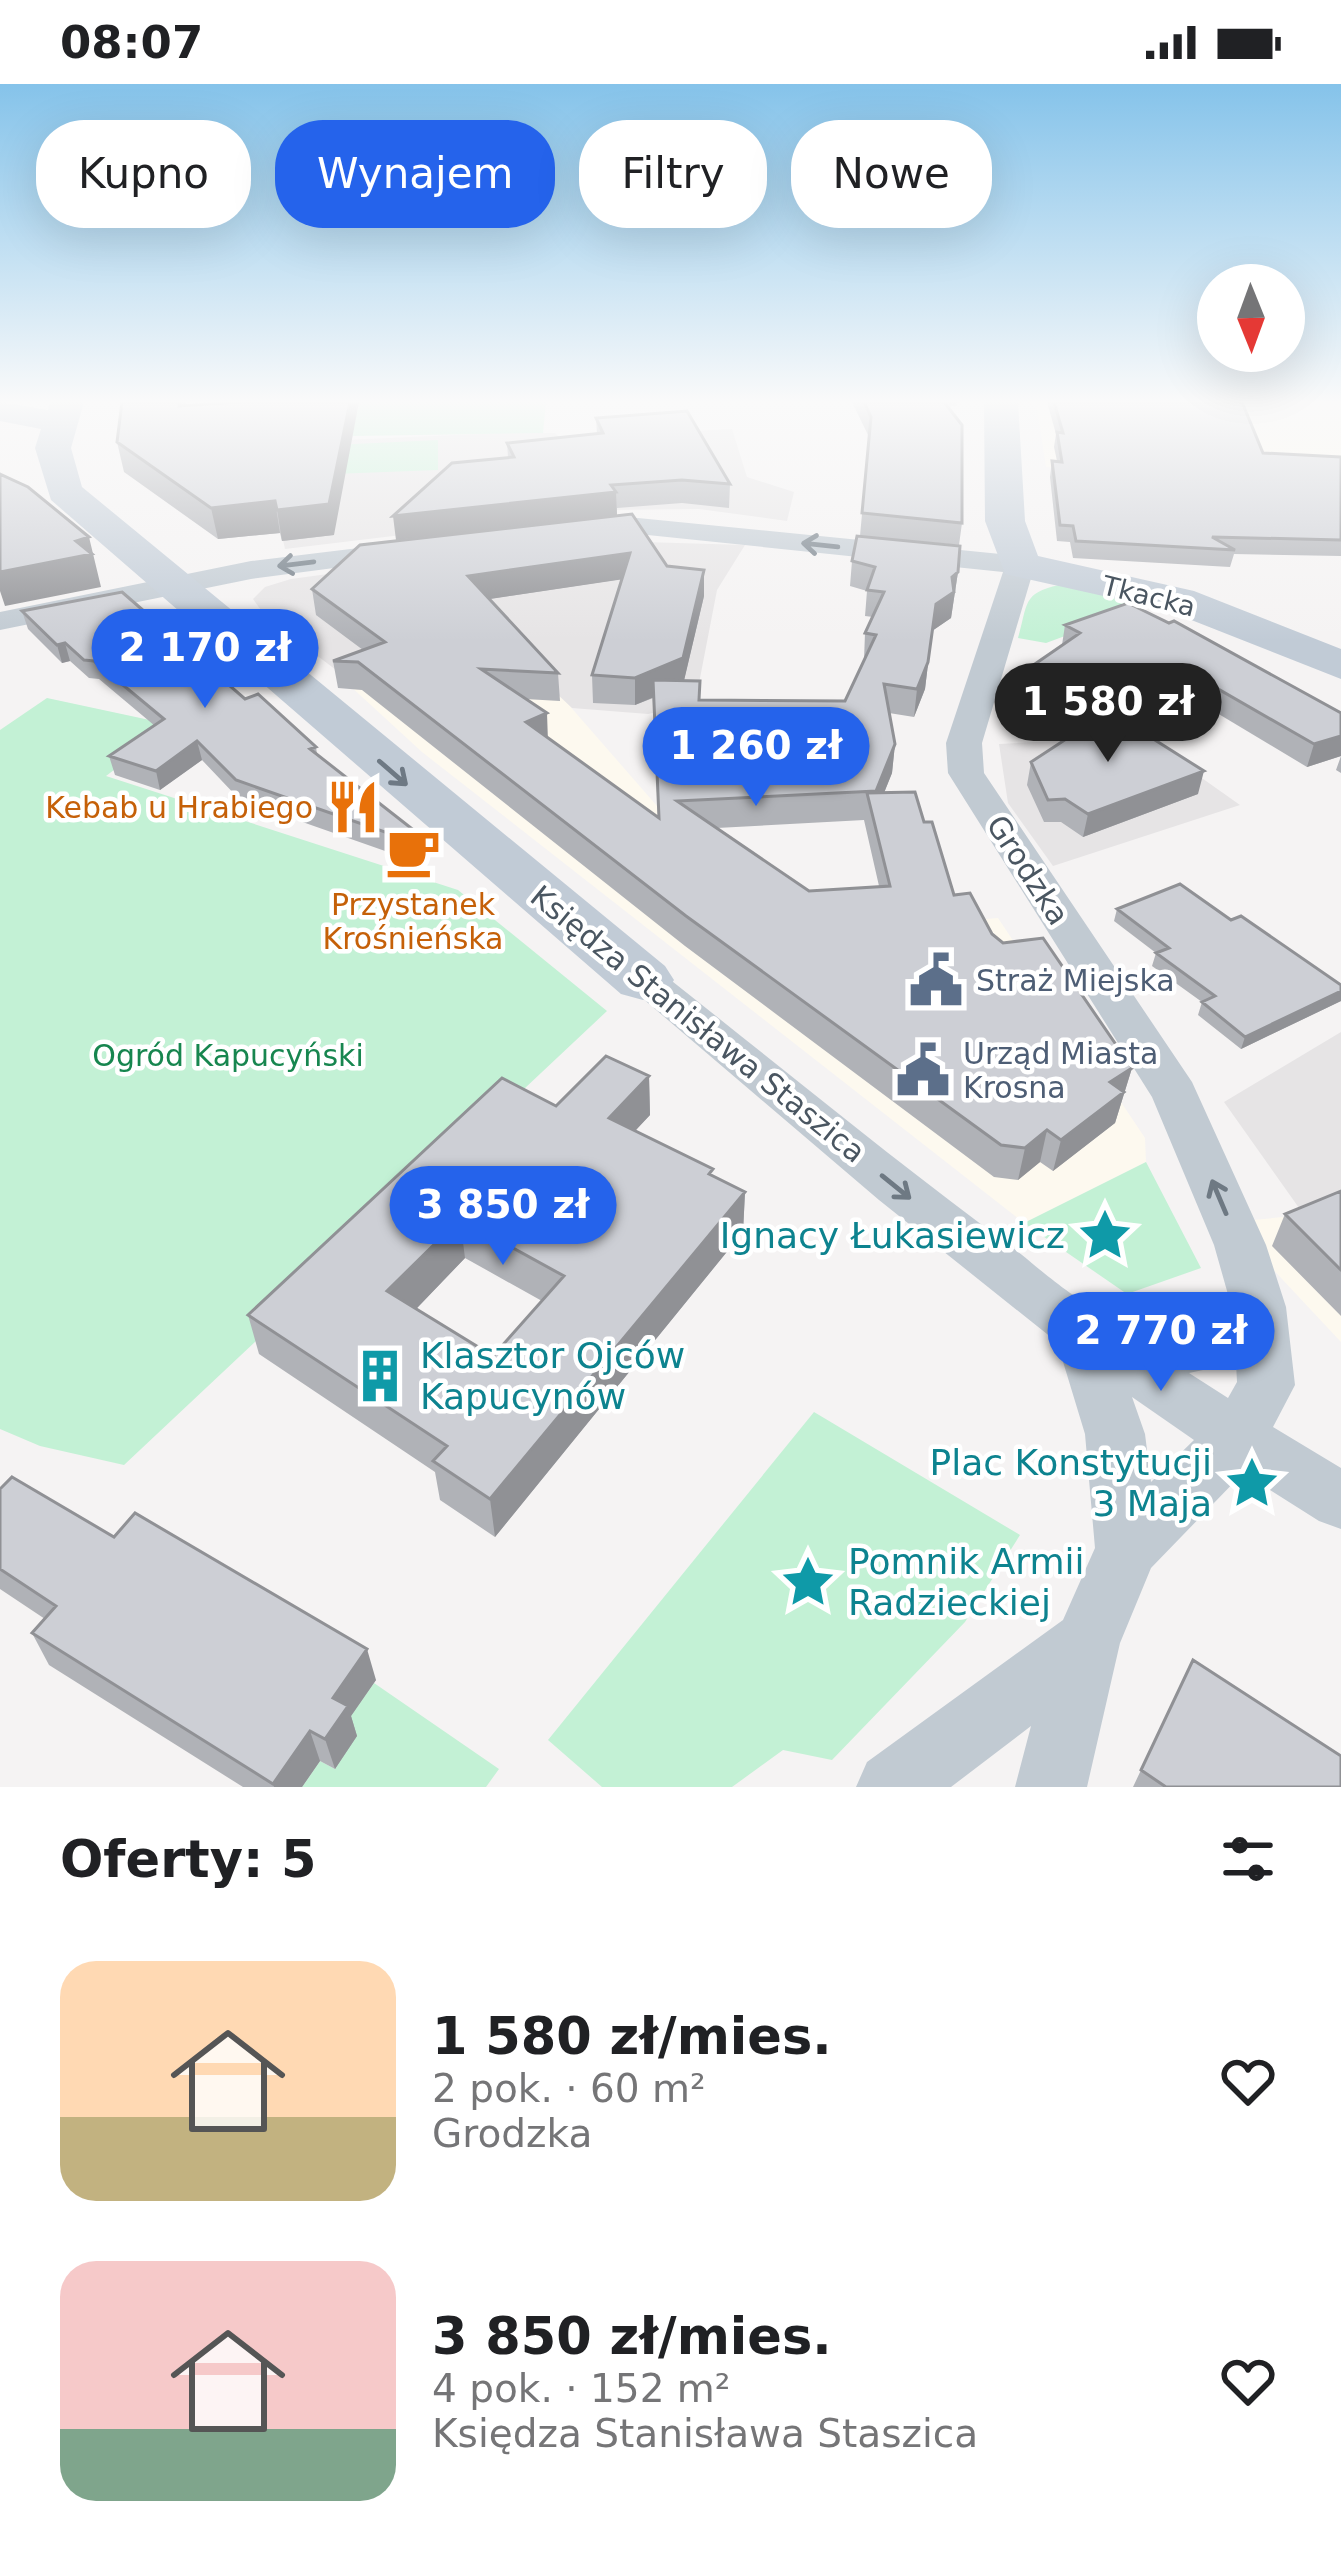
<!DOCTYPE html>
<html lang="pl">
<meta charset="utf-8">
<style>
:root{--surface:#fff;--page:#f6f6f6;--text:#202124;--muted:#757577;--accent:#2563eb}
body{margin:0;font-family:"DejaVu Sans",sans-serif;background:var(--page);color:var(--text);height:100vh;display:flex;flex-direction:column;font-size:45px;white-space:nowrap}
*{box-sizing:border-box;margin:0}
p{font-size:39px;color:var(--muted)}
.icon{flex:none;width:66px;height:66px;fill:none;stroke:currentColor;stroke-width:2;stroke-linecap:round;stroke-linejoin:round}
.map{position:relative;height:1703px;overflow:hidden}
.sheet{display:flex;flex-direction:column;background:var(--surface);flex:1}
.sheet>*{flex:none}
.hud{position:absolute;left:36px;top:36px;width:1269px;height:108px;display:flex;gap:24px}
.needle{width:78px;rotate:179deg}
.tools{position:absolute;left:1197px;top:180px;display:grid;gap:24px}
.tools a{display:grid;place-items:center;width:108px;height:108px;border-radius:50%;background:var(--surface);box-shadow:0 12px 48px #0002;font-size:60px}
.price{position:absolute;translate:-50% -102px;padding:0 27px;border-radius:42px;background:var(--accent);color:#fff;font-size:39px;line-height:78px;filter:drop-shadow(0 3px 6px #0008)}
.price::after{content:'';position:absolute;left:50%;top:72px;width:36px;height:27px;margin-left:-18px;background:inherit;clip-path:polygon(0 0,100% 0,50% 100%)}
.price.current{background:#222;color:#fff}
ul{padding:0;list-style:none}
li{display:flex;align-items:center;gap:36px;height:300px;padding:0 60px}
li span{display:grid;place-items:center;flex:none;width:336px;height:240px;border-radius:36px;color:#555}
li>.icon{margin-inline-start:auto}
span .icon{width:144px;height:144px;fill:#fffc;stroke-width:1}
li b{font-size:51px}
h2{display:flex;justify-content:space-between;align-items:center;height:144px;padding:0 60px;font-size:51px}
.chip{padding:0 42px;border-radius:48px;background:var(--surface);box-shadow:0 12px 48px #0002;font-size:42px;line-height:108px}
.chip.current{background:var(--accent);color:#fff}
.status{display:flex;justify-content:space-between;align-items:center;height:84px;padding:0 60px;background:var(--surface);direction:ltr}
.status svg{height:33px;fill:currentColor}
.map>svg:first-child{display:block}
.commercial{fill:#fdf9ef}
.education{fill:#e6e4e5}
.green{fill:#c3f1d5}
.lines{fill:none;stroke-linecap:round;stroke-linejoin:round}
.street{fill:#c1cad2;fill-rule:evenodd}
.secondary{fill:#c1cbd6;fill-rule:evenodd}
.wall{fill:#b0b2b7;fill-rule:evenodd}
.shaded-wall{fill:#909195}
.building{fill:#cdcfd5;stroke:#909195;stroke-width:3;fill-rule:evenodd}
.oneway{stroke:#6e7983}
.oneway2{stroke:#6e7984}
.labels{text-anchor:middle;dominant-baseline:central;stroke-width:9;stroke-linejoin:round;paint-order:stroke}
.far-street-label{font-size:27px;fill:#4a5661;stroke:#fff}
.food-label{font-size:30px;fill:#c56008;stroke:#fff;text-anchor:end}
.street-label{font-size:30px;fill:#4a5661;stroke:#fff}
.service-label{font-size:30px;fill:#4e5e75;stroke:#fff;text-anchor:start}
.park-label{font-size:30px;fill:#17864f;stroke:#fff}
.near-culture-label{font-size:36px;fill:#0d838f;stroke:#fff;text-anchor:end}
</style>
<div class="status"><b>08:07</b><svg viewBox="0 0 49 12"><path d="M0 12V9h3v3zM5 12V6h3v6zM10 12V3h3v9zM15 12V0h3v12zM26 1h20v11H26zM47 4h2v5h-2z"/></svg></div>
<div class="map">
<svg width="1341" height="1703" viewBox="0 0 1341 1703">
<rect width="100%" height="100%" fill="#f5f3f3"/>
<!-- commercial -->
<path class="commercial" d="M1036,318h305v83l-295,-18z
M527,573l185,212 106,64 180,-15 147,220 1,24 -122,61 -602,-471 -74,-68z
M1341,1114v144l-73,-78 -15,-44 51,-5z"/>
<!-- education -->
<path class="education" d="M732,345l15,48 47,15 -7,29 -88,-12 -89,1 -325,39 -11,-49 2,-57 225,-10h54l5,5z
M644,458l101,3 -28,45 -22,114 -47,10 -76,-6 -17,-16 -211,-16 -78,-59 -13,-18 12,-12 26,-8 170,-23z
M1131,644l109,77 -187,61 -45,-63 -9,-59 74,-4z
M1341,948v166l-37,17 -80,-113z"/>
<!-- green -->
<path class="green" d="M323,318h223l-3,31 -190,3 -1,-18 8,-11 -88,2z
M438,356v30l-131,5 6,-29z
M1059,501l90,20 -103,38 -28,-5c10,-34 4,-45 41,-53z
M47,614l126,27 -67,51 352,114 149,121 -483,454 -84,-19 -40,-17v-699z
M1146,1078l55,106 -74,26 -103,-71z
M814,1328l206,123 -55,87 -133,138 -49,-10 -51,37h-130l-54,-47z
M374,1599l125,86 -13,18h-184l18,-26 15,8 7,-41z"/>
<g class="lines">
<!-- street -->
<path class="street" d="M638,434l382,38 15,9 -53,178 2,30 208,309 74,163 20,62 9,78 -22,42 68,41v61l-22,-8 -76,-48 -92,95 -31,75 -33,144h-72l16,-61 -80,61h-95l11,-25 196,-142 32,-72 -10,-114 -28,-92 -178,-142 -258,-220 7,-10 15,-4 15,4c118,93 234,189 355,278 19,14 61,53 82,58 38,9 108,40 136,-1l-17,-60 -62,-148 -204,-324 -2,-30 57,-171 -365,-38 -56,3 -14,-8 14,-8zM1236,1279l1,19 -9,16 -39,-25zM1132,1313l62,43 -43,42 -6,-48z
M400,459l14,9 -4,6 -159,21 -251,51v-18l251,-51z"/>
<!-- secondary -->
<path class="secondary" d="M0,318l48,8 2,-8h34l-13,46 11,39 583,479 9,14 -9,14 -22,6 -22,-6 -570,-494 -16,-52 6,-19 -41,-8z
M984,318h34l7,119 13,35 156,35 147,58v30l-175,-69 -161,-36 -20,-53z"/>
</g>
<!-- wall -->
<path class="wall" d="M122,318h64v4l148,129 -52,6 -2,-8 -62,6 -94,-67 -7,-30z
M852,318h105v4h-10l15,117 -3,22 -99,-9 9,-99z
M1047,318h195l21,51 78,4v99l-107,-2 -4,13 -157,-9 -3,-16 -13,-1 -7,-64 2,-16h5l-3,-14 2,-13z
M596,334l134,66 -1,24 -47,-5 -65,5v8l-109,-59 -1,-14 90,-9z
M852,477l106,11 -7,46 -19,13 -7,58 -11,28 -25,-4 6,31 -3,29 -8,20 40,29 30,73 38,39 140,134 -17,55 -62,48 -13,-9 -22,18 -24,-3 -309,-231 -323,-256 -24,-2 -5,-27 30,-11 -47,-35 -4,-26 355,-23 37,30 -20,84 16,20 145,1 19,-41 1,-27 8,-16 -8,-1 2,-25 -17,-5zM622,495l-30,96 1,28 42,2 18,-7 5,119 -110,-79 -23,-39 35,2 -2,-28 -69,-74zM864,736l15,66 -70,5 -92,-63z
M1128,519l213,133v37l-5,-3 5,-14 -34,11 -120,-72 -68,23 79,76 -115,43 -22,-15h-17l-17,-37 4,-23 50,-32 -21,7 -38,-13 4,-21 36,-58 3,-20z
M22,527l223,88 71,48 1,7 108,85 3,20 -3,6 -185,-65 -38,-40 -42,30 -45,-15 -6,-19 46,-30 -56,-47 -10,-1 -19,-17 -8,2 -34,-34z
M1117,825l114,11 110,65v16l-100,48 -43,-34 4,-13 -50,-36 4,-13 -42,-32z
M649,992l1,39 -15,15 78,46 32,16 -2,40 -248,305 -55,-37 -5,-28 -176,-118 -11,-39 308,-209zM465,1174l77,43 -49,55 -77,-47z
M1341,1107v125l-69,-70 13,-32z
M0,1405l376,191 -25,36 6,20 -22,33 -15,-8 -18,26h-59l-194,-122 -17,-32 13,-14 -45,-30z
M1193,1576l148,127h-208z"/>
<!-- shaded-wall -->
<path class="shaded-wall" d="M350,318h9l-25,133 -52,6 -5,-31z
M616,408l1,24 -221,24 -3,-24z
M275,417l5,32 -62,6 -7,-31z
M89,453l12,50 -96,19 -5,-15v-19z
M630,469l1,25 -161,24 -2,-26z
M704,486v26l-21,89 -48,20v-27z
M958,488l-7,46 -19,13 -7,58 -11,28 3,-28 19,-85 16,-27z
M65,559l5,18 -8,2 -5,-18z
M1192,590l-5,21 -127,42 4,-22z
M547,629l1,29 -22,-20z
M1341,652v20l-34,11 7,-23z
M197,657l5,19 -42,30 -4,-19z
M895,660l-3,29 -19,47 3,-29z
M1204,687l-6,23 -115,43 5,-23z
M425,755l3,20 -3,6 -3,-20z
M1341,907v10l-100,48 4,-12z
M1132,984l-17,55 -62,48 8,-31 49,-58z
M649,992l1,39 -39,42 -2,-39z
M1047,1046l-7,32 -22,18 7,-32z
M745,1108l-2,40 -248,305 -5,-38z
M460,1135l5,39 -70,73 -8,-40z
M367,1565l9,31 -25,36 6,20 -22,33 -10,-30 8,-41z
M310,1647l10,30 -18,26h-28l-1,-3z"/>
<!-- building -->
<path class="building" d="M122,318h57v4l64,-4h107l-21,102 -52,6 -2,-9 -64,7 -94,-66z
M864,318h80l18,23v98l-100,-10 9,-96z
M1054,318h188l21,51 78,4v83l-129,-3 23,13 -159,-9 -3,-15 -13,-1 -8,-64 10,1 -5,-30 6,1z
M687,327l43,73 -48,-4 -71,5 5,7 -223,24 59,-53 62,-6 -7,-14 96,-10 -7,-15z
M0,390l28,13 61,50 -13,4 16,13 -92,18z
M632,430l35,52 37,4 -21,88 -48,20 -43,-3 38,-122 -162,23 90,97 -77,-4 66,44 -21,9 133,96 -6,-138 47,1 -1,19 146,1 31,-66 -11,-2 19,-41 -17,-2 8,-23 -23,-6 5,-25 103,10 -2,26 -6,5 2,15 -18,12 -8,58 -11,27 -33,-5 11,60 -19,47 -199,10 132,90 81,-5 -23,-93 48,-1 9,30h8l22,73 16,-2 22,41 11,9 40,-5 89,130 -22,14 14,10 -63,48 -14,-10 -22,18 -24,-3 -315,-229 -328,-254 -25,-1 52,-19 -73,-53 48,-44z
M122,508l123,107 13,-5 58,53 -6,2 115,90 -3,6 -186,-65 -39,-39 -41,30 -47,-15 55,-37 -70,-58 -10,-1 -19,-17 -8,2 -35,-34z
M1128,519l41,20 5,-2 167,92v23l-27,8 -122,-70 -128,41 -38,-12 9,-39 45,-31 -15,-8z
M1109,627l95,60 -116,43 -23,-15 -17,1 -17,-38z
M1180,800l51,36 10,-4 100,69v6l-96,46 -43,-35 13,-6 -59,-43 13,-5 -52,-39z
M606,972l43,20 -40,42 104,51 -4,5 36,18 -255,307 -57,-38 14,-15 -199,-131 254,-237 54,28zM460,1135l104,57 -71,80 -106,-65z
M1341,1107v79l-56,-56z
M12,1393l102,60 21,-24 232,136 -34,49 15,8 -23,33 -15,-8 -37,53 -241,-151 24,-27 -56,-37v-80z
M1193,1576l148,96v31h-175l-25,-17z"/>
<!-- one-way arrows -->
<defs><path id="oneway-shaft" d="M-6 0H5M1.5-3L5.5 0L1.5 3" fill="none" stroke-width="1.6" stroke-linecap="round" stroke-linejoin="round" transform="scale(3)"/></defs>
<g class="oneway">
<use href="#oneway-shaft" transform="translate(820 461) rotate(-174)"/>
<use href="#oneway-shaft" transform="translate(296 480) rotate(173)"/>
<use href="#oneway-shaft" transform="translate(896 1103) rotate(39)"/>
<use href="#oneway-shaft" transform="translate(1219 1113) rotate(-113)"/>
</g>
<use class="oneway2" href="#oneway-shaft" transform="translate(393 689) rotate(41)"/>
<!-- sky -->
<linearGradient id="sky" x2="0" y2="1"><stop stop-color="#85c3ea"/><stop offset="0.57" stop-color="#fafafa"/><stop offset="1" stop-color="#fafafa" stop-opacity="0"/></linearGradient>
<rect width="1341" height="557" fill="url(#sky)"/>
<!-- icons -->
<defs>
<symbol id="restaurant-bare" viewBox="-9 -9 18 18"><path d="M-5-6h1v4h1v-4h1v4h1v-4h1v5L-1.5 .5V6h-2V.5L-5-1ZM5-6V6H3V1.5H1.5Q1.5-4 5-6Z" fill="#e8710a" stroke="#fff" stroke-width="2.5" paint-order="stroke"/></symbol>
<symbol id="cafe-bare" viewBox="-9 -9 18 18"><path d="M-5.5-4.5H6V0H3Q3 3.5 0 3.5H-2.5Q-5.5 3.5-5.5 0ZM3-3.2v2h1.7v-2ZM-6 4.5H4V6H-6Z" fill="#e8710a" stroke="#fff" stroke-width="2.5" paint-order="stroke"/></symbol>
<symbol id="civic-bare" viewBox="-9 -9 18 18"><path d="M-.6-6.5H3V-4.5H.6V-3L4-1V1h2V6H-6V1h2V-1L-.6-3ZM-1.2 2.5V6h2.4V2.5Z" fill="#5c6f8a" stroke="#fff" stroke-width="2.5" paint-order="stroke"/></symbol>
<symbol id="sight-bare" viewBox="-9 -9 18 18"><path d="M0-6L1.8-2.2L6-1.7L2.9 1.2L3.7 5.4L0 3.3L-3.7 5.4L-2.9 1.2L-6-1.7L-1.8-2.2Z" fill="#0f9aa8" stroke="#fff" stroke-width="2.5" paint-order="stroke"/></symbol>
<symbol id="building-bare" viewBox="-9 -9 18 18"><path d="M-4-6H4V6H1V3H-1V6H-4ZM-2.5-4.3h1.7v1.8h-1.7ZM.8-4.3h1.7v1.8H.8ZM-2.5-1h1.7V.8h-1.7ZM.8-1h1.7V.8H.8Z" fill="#0f9aa8" stroke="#fff" stroke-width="2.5" paint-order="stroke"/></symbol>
</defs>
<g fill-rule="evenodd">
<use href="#restaurant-bare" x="315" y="685" width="76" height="76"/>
<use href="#cafe-bare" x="375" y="730" width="76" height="76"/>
<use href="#civic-bare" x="898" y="858" width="76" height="76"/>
<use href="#civic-bare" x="885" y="948" width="76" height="76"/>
<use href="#sight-bare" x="1067" y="1113" width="76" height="76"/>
<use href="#building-bare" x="342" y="1254" width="76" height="76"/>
<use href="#sight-bare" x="1214" y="1361" width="76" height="76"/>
<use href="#sight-bare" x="770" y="1460" width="76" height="76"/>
</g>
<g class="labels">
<!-- far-street labels -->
<g class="far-street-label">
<text transform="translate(1149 512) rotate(14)">Tkacka</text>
</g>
<!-- food labels -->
<g class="food-label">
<text x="313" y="723">Kebab u Hrabiego</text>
<text x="413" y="820" text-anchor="middle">Przystanek<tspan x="413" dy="34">Krośnieńska</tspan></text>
</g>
<!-- street labels -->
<g class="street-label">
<text transform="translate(1028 786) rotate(57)">Grodzka</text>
<text transform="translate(698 940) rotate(39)">Księdza Stanisława Staszica</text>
</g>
<!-- service labels -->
<g class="service-label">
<text x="976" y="896">Straż Miejska</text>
<text x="963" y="969">Urząd Miasta<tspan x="963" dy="34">Krosna</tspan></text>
</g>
<!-- park labels -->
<g class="park-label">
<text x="228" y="971">Ogród Kapucyński</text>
</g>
<!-- near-culture labels -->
<g class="near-culture-label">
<text x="1065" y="1151">Ignacy Łukasiewicz</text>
<text x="420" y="1271" text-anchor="start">Klasztor Ojców<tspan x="420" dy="41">Kapucynów</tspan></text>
<text x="1212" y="1378">Plac Konstytucji<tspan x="1212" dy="41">3 Maja</tspan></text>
<text x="848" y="1477" text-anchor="start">Pomnik Armii<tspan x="848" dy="41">Radzieckiej</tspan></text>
</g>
</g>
</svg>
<div class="tools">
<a><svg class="needle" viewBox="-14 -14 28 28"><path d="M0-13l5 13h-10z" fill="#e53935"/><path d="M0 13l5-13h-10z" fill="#757577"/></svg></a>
</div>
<b class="price" style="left:205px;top:627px">2 170 zł</b>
<b class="price current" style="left:1108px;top:681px">1 580 zł</b>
<b class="price" style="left:756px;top:725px">1 260 zł</b>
<b class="price" style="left:503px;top:1184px">3 850 zł</b>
<b class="price" style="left:1161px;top:1310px">2 770 zł</b>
<div class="hud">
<a class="chip">Kupno</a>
<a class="chip current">Wynajem</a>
<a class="chip">Filtry</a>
<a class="chip">Nowe</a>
</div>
</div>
<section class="sheet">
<h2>Oferty: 5<svg class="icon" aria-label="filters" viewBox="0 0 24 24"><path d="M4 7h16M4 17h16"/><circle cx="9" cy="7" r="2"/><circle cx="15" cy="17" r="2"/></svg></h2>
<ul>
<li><span style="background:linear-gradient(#ffd9b3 65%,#c2b280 0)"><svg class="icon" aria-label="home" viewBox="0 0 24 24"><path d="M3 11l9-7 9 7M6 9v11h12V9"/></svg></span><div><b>1 580 zł/mies.</b><p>2 pok. · 60 m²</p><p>Grodzka</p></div><svg class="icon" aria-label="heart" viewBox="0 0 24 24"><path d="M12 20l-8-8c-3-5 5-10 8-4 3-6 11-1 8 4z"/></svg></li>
<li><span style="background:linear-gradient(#f6c9c9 70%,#7fa58c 0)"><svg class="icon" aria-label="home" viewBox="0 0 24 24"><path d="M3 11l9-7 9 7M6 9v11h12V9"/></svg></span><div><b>3 850 zł/mies.</b><p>4 pok. · 152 m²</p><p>Księdza Stanisława Staszica</p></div><svg class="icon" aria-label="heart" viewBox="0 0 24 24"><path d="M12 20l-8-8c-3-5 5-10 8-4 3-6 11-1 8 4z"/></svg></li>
</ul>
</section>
